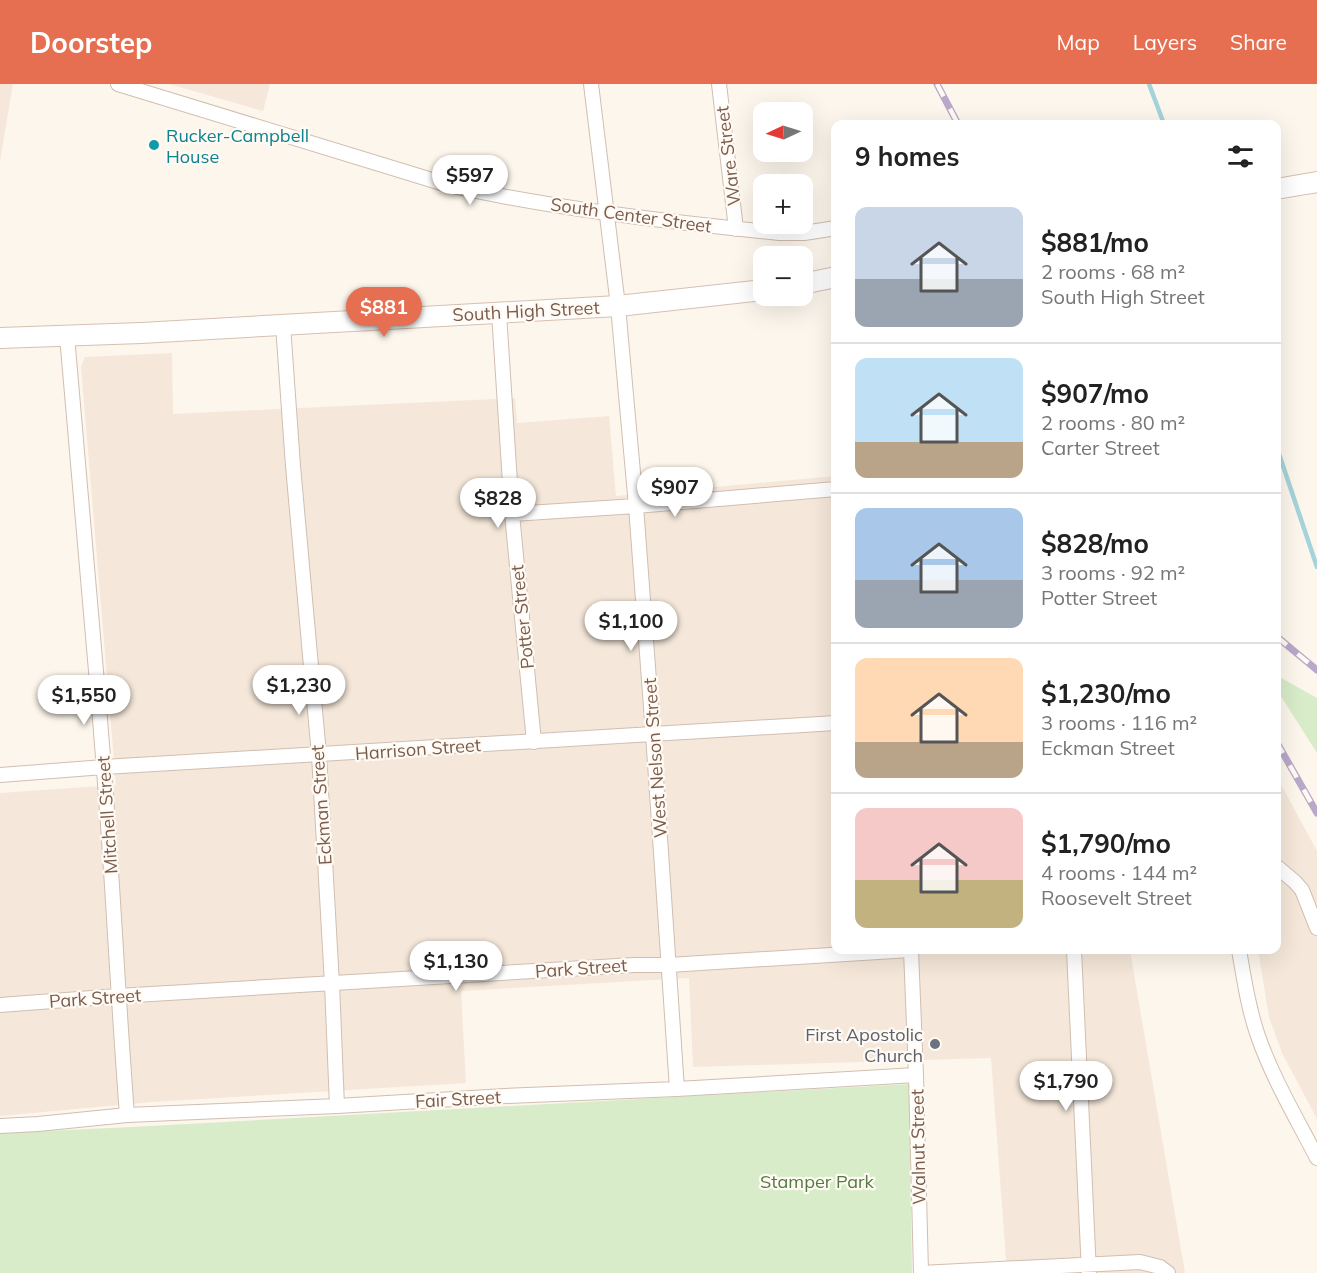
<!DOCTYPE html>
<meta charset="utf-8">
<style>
:root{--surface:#fff;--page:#f2f2f2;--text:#222;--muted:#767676;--line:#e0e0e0;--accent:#e76f51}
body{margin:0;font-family:Mulish,sans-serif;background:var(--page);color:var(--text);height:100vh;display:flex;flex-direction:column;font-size:22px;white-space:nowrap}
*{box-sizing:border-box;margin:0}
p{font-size:20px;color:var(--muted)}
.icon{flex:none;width:33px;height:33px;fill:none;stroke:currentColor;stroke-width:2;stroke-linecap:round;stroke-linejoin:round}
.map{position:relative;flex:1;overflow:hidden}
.sheet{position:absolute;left:831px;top:36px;width:450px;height:834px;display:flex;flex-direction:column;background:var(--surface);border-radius:12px;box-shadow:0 6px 24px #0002}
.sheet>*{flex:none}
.needle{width:39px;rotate:266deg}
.tools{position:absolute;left:753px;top:18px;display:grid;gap:12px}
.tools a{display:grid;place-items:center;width:60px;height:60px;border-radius:12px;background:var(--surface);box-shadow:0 6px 24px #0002;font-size:30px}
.price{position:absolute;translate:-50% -51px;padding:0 14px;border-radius:21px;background:#fff;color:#222;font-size:20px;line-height:39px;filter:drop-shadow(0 2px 3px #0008)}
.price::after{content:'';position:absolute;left:50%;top:36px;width:18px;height:14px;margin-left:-9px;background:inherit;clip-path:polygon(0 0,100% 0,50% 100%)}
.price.on{background:var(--accent);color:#fff}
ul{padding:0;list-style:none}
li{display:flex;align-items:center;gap:18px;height:150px;padding:0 24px}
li+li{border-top:2px solid var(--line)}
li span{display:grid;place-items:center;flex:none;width:168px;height:120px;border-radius:12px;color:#555}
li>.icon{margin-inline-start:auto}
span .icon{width:72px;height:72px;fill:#fffc;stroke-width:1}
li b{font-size:26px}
h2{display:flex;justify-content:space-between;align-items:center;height:72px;padding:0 24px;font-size:26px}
header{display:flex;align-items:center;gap:36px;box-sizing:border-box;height:84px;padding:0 30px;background:var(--accent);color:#fff}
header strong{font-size:28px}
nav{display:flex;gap:33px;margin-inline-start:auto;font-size:21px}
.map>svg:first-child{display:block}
.residential{fill:#f5e8da}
.green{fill:#d8ecc9}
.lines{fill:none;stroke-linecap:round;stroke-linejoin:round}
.stream{stroke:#a5d3da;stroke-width:4.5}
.minor-casing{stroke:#d1beb0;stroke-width:16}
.secondary-casing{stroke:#d6c0b0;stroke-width:22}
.minor{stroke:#fff;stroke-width:14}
.secondary{stroke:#fff;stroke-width:20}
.rail-casing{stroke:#b9a8c9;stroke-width:7}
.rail{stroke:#fffaf3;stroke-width:4.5;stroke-dasharray:14;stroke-linecap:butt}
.culture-dot{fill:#0f9aa8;stroke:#fffaf3;stroke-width:2}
.worship-dot{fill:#6b7280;stroke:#fffaf3;stroke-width:2}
.labels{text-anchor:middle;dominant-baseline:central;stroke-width:4.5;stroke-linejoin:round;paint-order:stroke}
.culture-label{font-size:18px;fill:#0d838f;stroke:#fffaf3;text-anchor:start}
.street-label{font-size:18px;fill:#7a5c4d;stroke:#fffaf3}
.worship-label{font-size:18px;fill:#5b616d;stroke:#fffaf3;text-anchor:end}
.park-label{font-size:18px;fill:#537a41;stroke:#fffaf3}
</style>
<header>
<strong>Doorstep</strong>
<nav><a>Map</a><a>Layers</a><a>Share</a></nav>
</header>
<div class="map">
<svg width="1317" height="1189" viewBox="0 0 1317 1189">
<rect width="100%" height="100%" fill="#fdf6ec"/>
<!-- residential -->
<path class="residential" d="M0,0h13l-13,77z
M169,0h101l-7,27z
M172,269l1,61 342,-16 2,25 92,-7 7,80 219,-20 1,474h294l55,323h-178l-16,-215 -298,9 -4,-89 -228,13 5,92 -314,19 -152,14v-323l116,-8 -35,-418 4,-10z
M1277,693l40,74v268l-35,-66 -13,-36 -11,-67h18z"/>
<!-- green -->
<path class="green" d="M1276,591l41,23v55l-40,-63z
M909,1000l3,189h-912v-140l132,-6z"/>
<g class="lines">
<!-- stream -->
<path class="stream" d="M1149,0l15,40
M1276,361l41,122"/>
<defs>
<path id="minor" d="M118,0l330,101c108,24 222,37 331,48h25l32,-5
M591,0l27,222 18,200 17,228 24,355
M719,0l17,145
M499,229l13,201 22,228
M283,241l10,141 26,289 13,229 5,122
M67,252c12,144 26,289 37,434 9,115 14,230 23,345
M512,430l124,-8 200,-17
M0,691l104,-8 732,-44
M1276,782l19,16 7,8 15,38
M911,866l5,125 5,198
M1074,866l15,323
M1239,866c5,28 9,58 19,86 14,41 39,83 59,122
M0,921l118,-9 516,-31h35l241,-15
M0,1042l38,-2 89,-9 210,-9 168,-10 172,-7 239,-14
M921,1189l219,-11 20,5 8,6"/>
<path id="secondary" d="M1276,105l41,-7
M802,200l34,-7
M0,254l141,-5 477,-27 146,-16"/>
</defs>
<!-- minor casing -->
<use href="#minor" class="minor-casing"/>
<!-- secondary casing -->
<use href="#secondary" class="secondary-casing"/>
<!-- minor -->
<use href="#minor" class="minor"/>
<!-- secondary -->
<use href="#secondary" class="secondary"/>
<defs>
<path id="rail" d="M937,0l21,40
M1276,552l41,34
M1276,657l41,72"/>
</defs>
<!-- rail casing -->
<use href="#rail" class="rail-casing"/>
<!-- rail -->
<use href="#rail" class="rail"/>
</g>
<!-- markers -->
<circle class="culture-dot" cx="154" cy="61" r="6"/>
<circle class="worship-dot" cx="935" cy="960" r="6"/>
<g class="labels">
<!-- culture labels -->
<g class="culture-label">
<text x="166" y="51">Rucker-Campbell<tspan x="166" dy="21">House</tspan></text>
</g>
<!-- street labels -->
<g class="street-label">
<text transform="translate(728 72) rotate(-97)">Ware Street</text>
<text transform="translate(631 131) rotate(8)">South Center Street</text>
<text transform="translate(526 227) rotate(-3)">South High Street</text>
<text transform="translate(522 533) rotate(-96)">Potter Street</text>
<text transform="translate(418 665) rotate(-4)">Harrison Street</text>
<text transform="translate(655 674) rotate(-94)">West Nelson Street</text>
<text transform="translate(321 721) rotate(-94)">Eckman Street</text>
<text transform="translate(107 731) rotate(-94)">Mitchell Street</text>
<text transform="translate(581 884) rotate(-4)">Park Street</text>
<text transform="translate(95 914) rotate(-4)">Park Street</text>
<text transform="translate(458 1015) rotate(-3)">Fair Street</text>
<text transform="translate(918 1063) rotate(-91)">Walnut Street</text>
</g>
<!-- worship labels -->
<g class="worship-label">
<text x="923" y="950">First Apostolic<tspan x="923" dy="21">Church</tspan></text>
</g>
<!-- park labels -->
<g class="park-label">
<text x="817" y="1097">Stamper Park</text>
</g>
</g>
</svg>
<div class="tools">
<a><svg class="needle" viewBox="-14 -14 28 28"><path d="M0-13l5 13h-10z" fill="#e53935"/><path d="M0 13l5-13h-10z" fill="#767676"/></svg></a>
<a>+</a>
<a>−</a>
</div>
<b class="price" style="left:470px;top:122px">$597</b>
<b class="price on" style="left:384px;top:254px">$881</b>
<b class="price" style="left:675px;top:434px">$907</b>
<b class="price" style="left:498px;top:445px">$828</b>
<b class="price" style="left:631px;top:568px">$1,100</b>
<b class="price" style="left:299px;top:632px">$1,230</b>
<b class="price" style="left:84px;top:642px">$1,550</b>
<b class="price" style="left:456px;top:908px">$1,130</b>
<b class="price" style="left:1066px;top:1028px">$1,790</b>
<section class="sheet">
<h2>9 homes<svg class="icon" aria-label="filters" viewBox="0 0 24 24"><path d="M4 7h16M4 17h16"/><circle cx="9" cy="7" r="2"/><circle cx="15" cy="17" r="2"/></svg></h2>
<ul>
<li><span style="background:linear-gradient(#c9d6e8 60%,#9aa5b1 0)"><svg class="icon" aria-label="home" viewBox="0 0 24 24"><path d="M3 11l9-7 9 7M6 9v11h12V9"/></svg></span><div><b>$881/mo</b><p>2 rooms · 68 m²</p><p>South High Street</p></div></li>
<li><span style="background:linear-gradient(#bfe0f5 70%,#b9a48a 0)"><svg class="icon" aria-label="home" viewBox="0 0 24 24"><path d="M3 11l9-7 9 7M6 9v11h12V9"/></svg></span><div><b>$907/mo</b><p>2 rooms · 80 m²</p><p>Carter Street</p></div></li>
<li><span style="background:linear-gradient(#a9c7e8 60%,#9aa5b1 0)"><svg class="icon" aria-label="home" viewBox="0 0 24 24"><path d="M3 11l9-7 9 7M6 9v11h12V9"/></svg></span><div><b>$828/mo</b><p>3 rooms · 92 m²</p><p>Potter Street</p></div></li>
<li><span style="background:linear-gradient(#ffd9b3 70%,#b9a48a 0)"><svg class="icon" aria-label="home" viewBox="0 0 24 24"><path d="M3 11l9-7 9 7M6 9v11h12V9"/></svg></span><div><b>$1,230/mo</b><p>3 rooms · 116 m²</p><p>Eckman Street</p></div></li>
<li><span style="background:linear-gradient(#f6c9c9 60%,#c2b280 0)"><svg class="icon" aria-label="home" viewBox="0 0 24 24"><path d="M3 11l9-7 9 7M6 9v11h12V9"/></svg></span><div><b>$1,790/mo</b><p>4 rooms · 144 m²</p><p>Roosevelt Street</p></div></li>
</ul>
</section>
</div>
